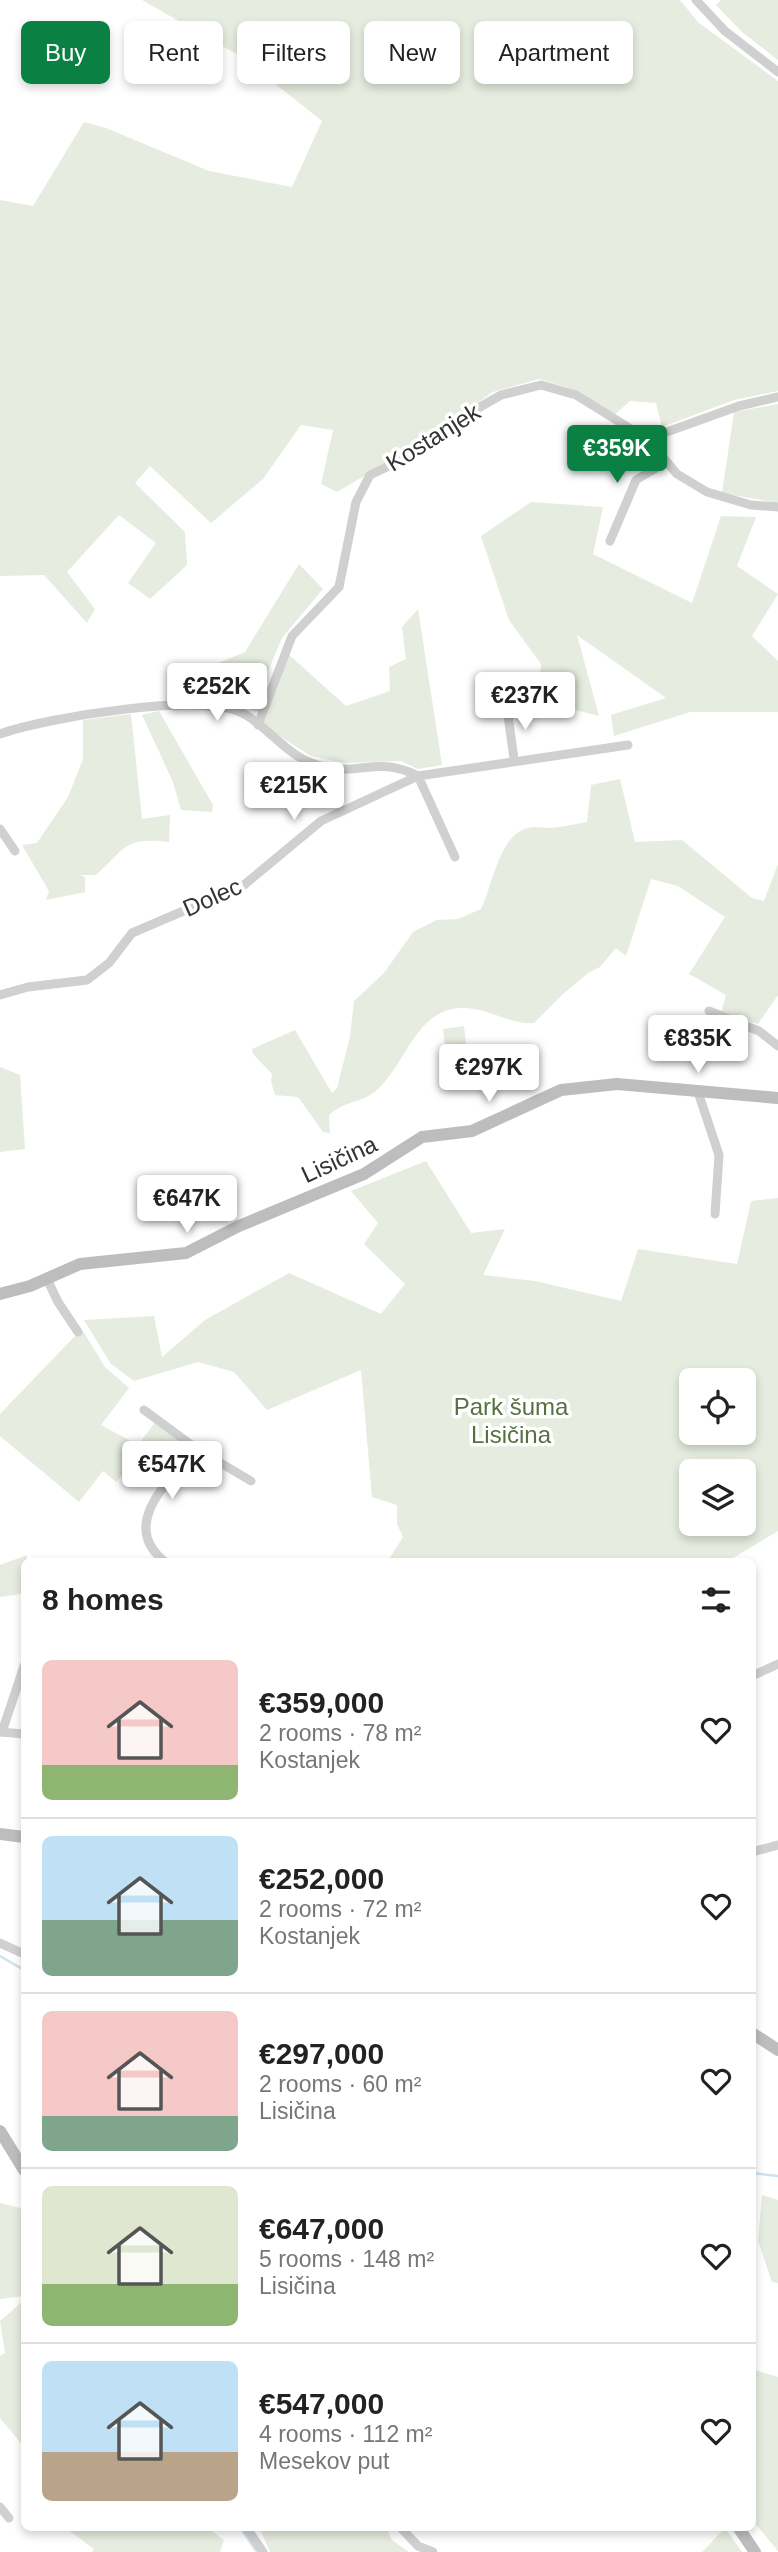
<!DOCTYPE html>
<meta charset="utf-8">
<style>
:root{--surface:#fff;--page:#f6f6f6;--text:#222;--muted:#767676;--line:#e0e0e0;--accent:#0b8043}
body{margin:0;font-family:Helvetica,sans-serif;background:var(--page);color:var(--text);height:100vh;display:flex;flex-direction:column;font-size:26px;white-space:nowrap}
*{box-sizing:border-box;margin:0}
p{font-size:23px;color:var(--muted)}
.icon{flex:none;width:38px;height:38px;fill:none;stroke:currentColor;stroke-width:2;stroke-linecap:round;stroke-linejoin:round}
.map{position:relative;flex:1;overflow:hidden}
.drawer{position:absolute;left:21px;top:1558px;width:735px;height:973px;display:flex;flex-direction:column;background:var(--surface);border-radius:10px;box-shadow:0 4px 10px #0003}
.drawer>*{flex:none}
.top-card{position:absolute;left:21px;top:21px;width:737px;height:63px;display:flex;gap:14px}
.fabs{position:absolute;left:679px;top:1368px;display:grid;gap:14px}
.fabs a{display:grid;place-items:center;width:77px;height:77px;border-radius:10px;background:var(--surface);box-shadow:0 4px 10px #0003;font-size:35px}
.price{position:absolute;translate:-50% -60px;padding:0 16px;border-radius:7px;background:#fff;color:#222;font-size:23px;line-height:46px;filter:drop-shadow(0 2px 4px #0008)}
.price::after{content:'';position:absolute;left:50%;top:42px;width:21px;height:16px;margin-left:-10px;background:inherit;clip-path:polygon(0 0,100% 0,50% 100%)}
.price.on{background:var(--accent);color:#fff}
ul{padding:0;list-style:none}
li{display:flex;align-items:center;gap:21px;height:175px;padding:0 21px}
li+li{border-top:2px solid var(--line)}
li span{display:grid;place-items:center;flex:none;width:196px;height:140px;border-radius:10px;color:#555}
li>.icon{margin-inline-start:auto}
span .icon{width:84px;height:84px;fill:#fffc;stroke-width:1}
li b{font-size:30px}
h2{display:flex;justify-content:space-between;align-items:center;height:84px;padding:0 21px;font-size:30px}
.pill{padding:0 24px;border-radius:10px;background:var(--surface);box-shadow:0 4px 10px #0003;font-size:24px;line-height:63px}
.pill.on{background:var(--accent);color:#fff}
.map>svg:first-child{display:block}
.green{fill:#e6ecdf;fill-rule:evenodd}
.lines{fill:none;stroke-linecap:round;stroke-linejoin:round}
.stream{stroke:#cfe2ee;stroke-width:2.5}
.street{stroke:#d0d0d0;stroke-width:9}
.secondary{stroke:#bdbdbd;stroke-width:12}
.labels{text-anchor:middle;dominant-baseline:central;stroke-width:7;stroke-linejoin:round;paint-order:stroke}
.street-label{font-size:24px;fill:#333;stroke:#fff}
.park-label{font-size:24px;fill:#56703f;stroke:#fff}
</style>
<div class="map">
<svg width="778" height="2552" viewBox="0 0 778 2552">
<rect width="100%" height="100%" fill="#fff"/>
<!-- green -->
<path class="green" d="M142,0h538l18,22 80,59v310l-44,9 -72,27 -6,-24 -26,-2 -18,16 -43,-29 -30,-9 -46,13 -84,58 -72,42 -16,-8 12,-54 -32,-5 -38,54 -52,44 -61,-57 -15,17 50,49 2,33 -37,34 -22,-16 28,-40 -37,-28 -52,57 28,37 -8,14 -43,-48 -44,1v-376l33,6 51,-84 22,6 103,43 83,16 30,-66 -82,-65z
M721,0h57v60l-36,-28 -26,-27z
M778,404v99l-56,-10 12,-81z
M531,502l72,5 -10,47 99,49 29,-87 35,1 -19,49 41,28 -26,42 26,25v51h-88l-76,24 -3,-21 55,-17 -89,-63 22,81 -61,-16 3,-36 -32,-44 -28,-84z
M299,564l24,25 -41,49 -24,57 7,19 -69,-21 1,-21 48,-20z
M418,609l24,156 -24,4 -17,-8 -55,2 -35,-7 -49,-31 25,-72 59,53 44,-15 -1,-24 17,-8 -4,-32z
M159,711l54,94 -1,7 -31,-2 -8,-28 -31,-67z
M131,714l11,105 28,-4 -1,27c-45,-5 -42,5 -73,33h-16l5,2v15l-39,8 3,-9 -27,-46 15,-2 31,-46 15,-38v-39z
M620,779l15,63 47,-2 70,58 12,3 14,-37v131l-20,29 -37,-11 5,-18 -37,-21 36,-57 -47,-31 -27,-7 -25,77 -10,-8 -16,19 -12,6 -26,22 -28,28c-25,2 -46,-16 -73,-15 -44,1 -56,56 -82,80 -16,16 -32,11 -50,27l1,18 -7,-1 -25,-35 -23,-2 -4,-14 1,-7 -19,-20 -1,-5 43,-19 37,63 5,-5 13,-51 4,-36 30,-28 29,-41 24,-12 21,-1 23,-10c12,-24 18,-75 47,-81 7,-2 15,0 22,0 12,-1 25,-4 37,-6l4,-37z
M464,1026l2,20 -21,2 -2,-19z
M0,1067l20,8 5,74 -25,3z
M426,1161l45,72 34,-4 -22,46 52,6 86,20 17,-52 99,15 14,-63 27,-3v333l-50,30h-340l15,-24 -6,-13v-19l-25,-8 -11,-127 -94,40 -33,-38 -36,-10 -64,19 -23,-17 -27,-44 70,-4 8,41 43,-37 84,-47 92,41 24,-30 -41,-40 14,-21 -27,-32zM691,1381h53v52h-53zM691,1472h53v52h-53z
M83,1331l22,36 24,21 -28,37 37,20 18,-24 37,23 -25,35 -29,-23 -23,26 -13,-11 -24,31 -79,-66v-22l74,-77z
M27,1555l-6,39 -21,3v-32z
M762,2195l16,5v83l-6,-1 -14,-41z
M0,2203l24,6v87l-24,3z
M24,2300v147l-24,-29v-62l5,-3 -5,-32z
M752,2369l26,8v174l-25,-30z
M64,2527h142l18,13 -4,12h-128l2,-3z
M259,2527h127l6,13 17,12h-139z
M725,2528l17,24h-40z"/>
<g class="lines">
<!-- stream -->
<path class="stream" d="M0,1956l24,14
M752,2173l26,3
M240,2527l17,25"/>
<!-- street -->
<path class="street" d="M696,0l29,31 53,41
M647,439l92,-33 39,-9
M610,541l26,-61 30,-18
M507,708l7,51
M258,725l34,-89 47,-49 17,-85 14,-27 38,-18 46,-35 47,-27 40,-10 35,10 71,44 30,35 30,18 44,13 27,2
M0,734c44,-16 208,-44 246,-19 29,18 42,44 79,52 36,8 54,-11 93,9l37,81
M0,829l15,22
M0,995l28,-8 59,-7 22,-17 23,-30 112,-48 77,-64 97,-45 210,-31
M709,1011l50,20 19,15
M698,1092l21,63 -4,59
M47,1279l11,23 20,30
M144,1410l53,39 54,32
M164,1561c-46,-37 7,-83 33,-112
M752,1676l26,-12
M0,1732l24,2
M2,1732l22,-66
M752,1852l26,-7
M0,1943l24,11
M0,2507l9,11
M246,2527l17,25
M400,2527l18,19 15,6"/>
<!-- secondary -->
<path class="secondary" d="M0,1294l30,-8 50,-22 106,-11 53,-27 125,-52 58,-37 50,-6 89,-41 56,-6 161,14
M0,1834l24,3
M752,2033l26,17
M0,2131l24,39
M738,2527l17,25"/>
</g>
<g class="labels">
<!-- street labels -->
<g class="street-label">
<text transform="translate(433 437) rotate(-32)">Kostanjek</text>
<text transform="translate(212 897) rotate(-24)">Dolec</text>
<text transform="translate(339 1159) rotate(-25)">Lisičina</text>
</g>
<!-- park labels -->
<g class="park-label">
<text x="511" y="1406">Park šuma<tspan x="511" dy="28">Lisičina</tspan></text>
</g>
</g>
</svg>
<div class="fabs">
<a><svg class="icon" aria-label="locate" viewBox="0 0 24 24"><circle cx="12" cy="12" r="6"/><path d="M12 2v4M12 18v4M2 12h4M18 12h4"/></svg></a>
<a><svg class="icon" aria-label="layers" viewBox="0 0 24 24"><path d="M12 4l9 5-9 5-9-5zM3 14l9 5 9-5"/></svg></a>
</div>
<b class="price on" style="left:617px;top:485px">€359K</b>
<b class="price" style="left:217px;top:723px">€252K</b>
<b class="price" style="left:525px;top:732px">€237K</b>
<b class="price" style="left:294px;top:822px">€215K</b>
<b class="price" style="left:698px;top:1075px">€835K</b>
<b class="price" style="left:489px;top:1104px">€297K</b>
<b class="price" style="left:187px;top:1235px">€647K</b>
<b class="price" style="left:172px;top:1501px">€547K</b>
<div class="top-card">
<a class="pill on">Buy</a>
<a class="pill">Rent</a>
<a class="pill">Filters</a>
<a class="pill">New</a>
<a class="pill">Apartment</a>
</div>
<section class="drawer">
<h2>8 homes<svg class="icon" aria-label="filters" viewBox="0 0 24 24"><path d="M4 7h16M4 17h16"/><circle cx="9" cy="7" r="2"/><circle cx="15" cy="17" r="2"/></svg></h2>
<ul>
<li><span style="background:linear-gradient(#f6c9c9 75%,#8fb573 0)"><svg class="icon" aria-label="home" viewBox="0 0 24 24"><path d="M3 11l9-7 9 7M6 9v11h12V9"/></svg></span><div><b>€359,000</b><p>2 rooms · 78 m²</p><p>Kostanjek</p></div><svg class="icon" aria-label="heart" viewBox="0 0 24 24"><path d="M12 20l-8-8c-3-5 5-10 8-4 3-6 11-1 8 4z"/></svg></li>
<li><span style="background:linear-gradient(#bfe0f5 60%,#7fa58c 0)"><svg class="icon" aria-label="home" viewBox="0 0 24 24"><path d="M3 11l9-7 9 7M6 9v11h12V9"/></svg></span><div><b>€252,000</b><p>2 rooms · 72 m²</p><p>Kostanjek</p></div><svg class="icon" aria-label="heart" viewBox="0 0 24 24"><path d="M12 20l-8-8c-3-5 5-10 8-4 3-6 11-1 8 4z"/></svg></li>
<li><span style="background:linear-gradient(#f6c9c9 75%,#7fa58c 0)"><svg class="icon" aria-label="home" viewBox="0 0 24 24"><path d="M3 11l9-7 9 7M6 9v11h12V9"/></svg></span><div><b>€297,000</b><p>2 rooms · 60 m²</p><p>Lisičina</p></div><svg class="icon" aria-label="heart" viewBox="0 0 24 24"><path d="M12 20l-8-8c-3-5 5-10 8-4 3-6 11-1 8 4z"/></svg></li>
<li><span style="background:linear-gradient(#dfe7d0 70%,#8fb573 0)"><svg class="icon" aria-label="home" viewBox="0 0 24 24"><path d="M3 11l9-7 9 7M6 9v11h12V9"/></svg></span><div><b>€647,000</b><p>5 rooms · 148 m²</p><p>Lisičina</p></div><svg class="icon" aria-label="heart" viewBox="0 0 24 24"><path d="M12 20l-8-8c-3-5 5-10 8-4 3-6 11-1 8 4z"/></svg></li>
<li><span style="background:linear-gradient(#bfe0f5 65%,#b9a48a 0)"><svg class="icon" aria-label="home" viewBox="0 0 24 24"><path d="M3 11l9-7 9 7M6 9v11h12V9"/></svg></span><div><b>€547,000</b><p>4 rooms · 112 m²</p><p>Mesekov put</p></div><svg class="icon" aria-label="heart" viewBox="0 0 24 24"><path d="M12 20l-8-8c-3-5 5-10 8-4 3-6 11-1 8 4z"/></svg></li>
</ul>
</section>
</div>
